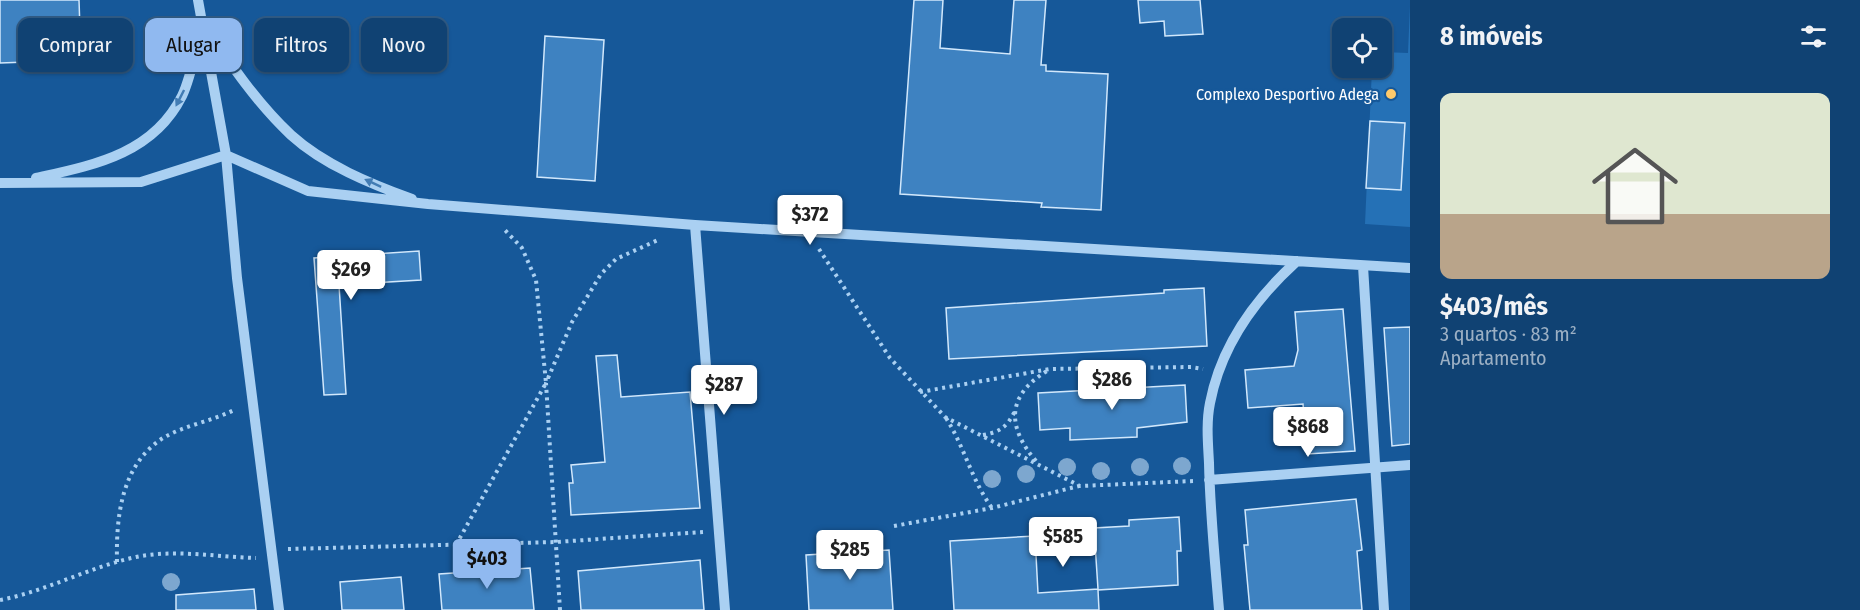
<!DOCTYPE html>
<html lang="pt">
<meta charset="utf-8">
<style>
:root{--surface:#104273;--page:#1e4d7b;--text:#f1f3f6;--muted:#9cb0c4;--line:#305b85;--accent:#90b9f0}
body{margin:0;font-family:"Fira Sans Condensed",sans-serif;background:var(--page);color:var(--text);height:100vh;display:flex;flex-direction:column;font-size:22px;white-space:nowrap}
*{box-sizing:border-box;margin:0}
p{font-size:20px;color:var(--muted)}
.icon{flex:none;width:33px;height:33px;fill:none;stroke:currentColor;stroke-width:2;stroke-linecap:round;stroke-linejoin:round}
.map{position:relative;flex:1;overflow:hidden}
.sheet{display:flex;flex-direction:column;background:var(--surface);width:450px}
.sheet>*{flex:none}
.top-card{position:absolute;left:18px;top:18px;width:570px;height:54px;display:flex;gap:12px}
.fabs{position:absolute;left:1332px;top:18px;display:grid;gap:12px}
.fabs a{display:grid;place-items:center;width:60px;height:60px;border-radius:12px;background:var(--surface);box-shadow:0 2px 4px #0004,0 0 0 2px var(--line);font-size:30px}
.price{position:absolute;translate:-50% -51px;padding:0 14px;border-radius:6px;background:#fff;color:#222;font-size:20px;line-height:39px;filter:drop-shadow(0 2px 3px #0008)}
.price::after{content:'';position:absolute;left:50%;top:36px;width:18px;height:14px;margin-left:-9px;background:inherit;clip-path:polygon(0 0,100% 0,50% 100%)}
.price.current{background:var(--accent);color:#111}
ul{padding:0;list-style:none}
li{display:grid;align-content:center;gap:12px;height:318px;padding:0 30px}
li+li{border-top:2px solid var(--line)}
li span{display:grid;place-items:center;height:186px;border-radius:12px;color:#555}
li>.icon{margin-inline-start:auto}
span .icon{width:108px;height:108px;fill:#fffc;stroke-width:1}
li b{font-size:26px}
h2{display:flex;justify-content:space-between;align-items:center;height:72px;padding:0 30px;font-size:26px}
.chip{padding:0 21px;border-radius:12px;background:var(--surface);box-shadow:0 2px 4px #0004,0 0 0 2px var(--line);font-size:21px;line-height:54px}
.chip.current{background:var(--accent);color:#111}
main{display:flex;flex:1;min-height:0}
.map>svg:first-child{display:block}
.garden{fill:#2571b6}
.building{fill:#3e82c1;stroke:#d2e8fc;stroke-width:1.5}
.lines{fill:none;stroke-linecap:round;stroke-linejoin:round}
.path{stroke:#aad0f2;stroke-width:4;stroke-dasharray:3 4.5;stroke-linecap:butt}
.minor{stroke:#aad0f2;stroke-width:10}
.tree{fill:#7da7cf}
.oneway{fill:#427cb4}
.poi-dot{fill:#ffca6b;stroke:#165899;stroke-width:2}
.labels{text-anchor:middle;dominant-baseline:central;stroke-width:4.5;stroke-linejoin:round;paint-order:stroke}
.poi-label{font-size:16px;fill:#fff;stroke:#165899;text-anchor:end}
</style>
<main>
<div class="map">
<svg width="1410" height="610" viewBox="0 0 1410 610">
<rect width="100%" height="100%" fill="#165899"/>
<!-- garden -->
<path class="garden" d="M1410,6v221l-45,-3 7,-156h10v-16l26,1z"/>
<!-- building -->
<path class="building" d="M0,0h79l2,60 -81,3z
M914,0h29l-3,48 70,6 4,-54h32l-5,65h5v6l62,3 -7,136 -60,-3 1,-4 -142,-9z
M1138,0h62l3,34 -38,2 -1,-15 -24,2z
M545,36l59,4 -9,141 -58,-4z
M1370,121l35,2 -4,67 -35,-2z
M419,251l2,29 -82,5 7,109 -22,1 -10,-137z
M1204,288l3,58 -258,13 -3,-51 218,-15v-3z
M1343,309l12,142 -48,3 -4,-50 -55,4 -3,-38 49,-4 4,-16 -3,-38z
M1410,327v117l-18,2 -8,-118z
M617,355l4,42 69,-5 10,116 -129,7 -2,-32h4l-2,-18 34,-3 -9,-106z
M1185,385l2,37 -50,6v9l-67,3v-12l-30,2 -2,-37z
M1356,499l6,51 -5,1 5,59h-112l-6,-65h4l-3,-35z
M1179,517l2,34h-4l1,34 -80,5 1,20h-145l-4,-69 85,-5 3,57 60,-4 -4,-61 35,-2v-6z
M889,550l4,60h-84l-3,-55z
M700,560l4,50h-123l-3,-39z
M530,568l4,42h-92l-3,-36z
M401,577l3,33h-62l-2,-28z
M254,589l2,21h-80v-15z"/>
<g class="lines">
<!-- path -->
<path class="path" d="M819,249l71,109 55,59 135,69 113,-5
M920,392l130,-23 141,-2 12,2
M946,418c19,30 25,61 46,90
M983,435c17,-3 24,-8 32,-24
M1036,461c-30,-35 -29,-66 11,-90
M894,526l98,-18 87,-22
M456,545l90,-162 -10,-103 -14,-32 -19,-20
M288,549l268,-7 147,-10
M117,562c-1,-45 4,-97 46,-124 22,-13 50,-17 73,-29
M0,600c47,-9 89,-33 136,-43 38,-8 81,0 120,1
M560,610l-14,-227 26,-61 29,-48 15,-15 42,-19"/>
<!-- minor -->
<path class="minor" d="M198,0l28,155 11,123 42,332
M206,27c25,38 51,76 85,108 33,30 80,49 121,64
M36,178c58,-13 117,-24 146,-82 10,-21 14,-49 20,-71
M0,183l141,-1 85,-27 82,36 120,13 267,21 715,43
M695,225l30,385
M1363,266l21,344
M1209,480l201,-15
M1219,610c-4,-49 -9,-98 -10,-147 -1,-20 -3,-40 1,-60 11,-57 45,-104 87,-142"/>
</g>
<!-- trees -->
<g class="tree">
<circle cx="1182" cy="466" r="9"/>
<circle cx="1067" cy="467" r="9"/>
<circle cx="1140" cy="467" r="9"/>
<circle cx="1101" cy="471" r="9"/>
<circle cx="1026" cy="474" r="9"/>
<circle cx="992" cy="479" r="9"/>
<circle cx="481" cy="557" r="9"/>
<circle cx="505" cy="558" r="9"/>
<circle cx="171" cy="582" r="9"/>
</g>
<!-- one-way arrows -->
<defs><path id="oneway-solid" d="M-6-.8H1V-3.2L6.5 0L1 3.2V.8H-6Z" transform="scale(1.5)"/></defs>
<g class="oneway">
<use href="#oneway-solid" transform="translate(180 98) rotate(117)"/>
<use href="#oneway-solid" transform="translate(373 183) rotate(-155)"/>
</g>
<!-- markers -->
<circle class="poi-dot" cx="1391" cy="94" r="6"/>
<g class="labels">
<!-- poi labels -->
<g class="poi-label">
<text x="1379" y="94">Complexo Desportivo Adega</text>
</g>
</g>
</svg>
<div class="fabs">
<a><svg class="icon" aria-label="locate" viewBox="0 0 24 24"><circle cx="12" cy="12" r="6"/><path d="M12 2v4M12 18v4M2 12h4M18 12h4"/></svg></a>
</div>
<b class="price" style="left:810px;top:246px">$372</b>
<b class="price" style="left:351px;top:301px">$269</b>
<b class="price" style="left:1112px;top:411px">$286</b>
<b class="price" style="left:724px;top:416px">$287</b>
<b class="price" style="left:1308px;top:458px">$868</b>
<b class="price" style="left:1063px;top:568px">$585</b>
<b class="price" style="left:850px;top:581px">$285</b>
<b class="price current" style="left:487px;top:590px">$403</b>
<div class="top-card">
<a class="chip">Comprar</a>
<a class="chip current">Alugar</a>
<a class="chip">Filtros</a>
<a class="chip">Novo</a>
</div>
</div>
<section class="sheet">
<h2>8 imóveis<svg class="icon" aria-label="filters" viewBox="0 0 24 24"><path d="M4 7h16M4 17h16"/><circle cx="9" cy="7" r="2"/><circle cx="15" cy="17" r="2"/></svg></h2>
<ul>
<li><span style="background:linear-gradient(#dfe7d0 65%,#b9a48a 0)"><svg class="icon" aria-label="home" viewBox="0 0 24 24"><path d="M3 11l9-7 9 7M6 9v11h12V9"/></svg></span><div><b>$403/mês</b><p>3 quartos · 83 m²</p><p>Apartamento</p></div></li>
</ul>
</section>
</main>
